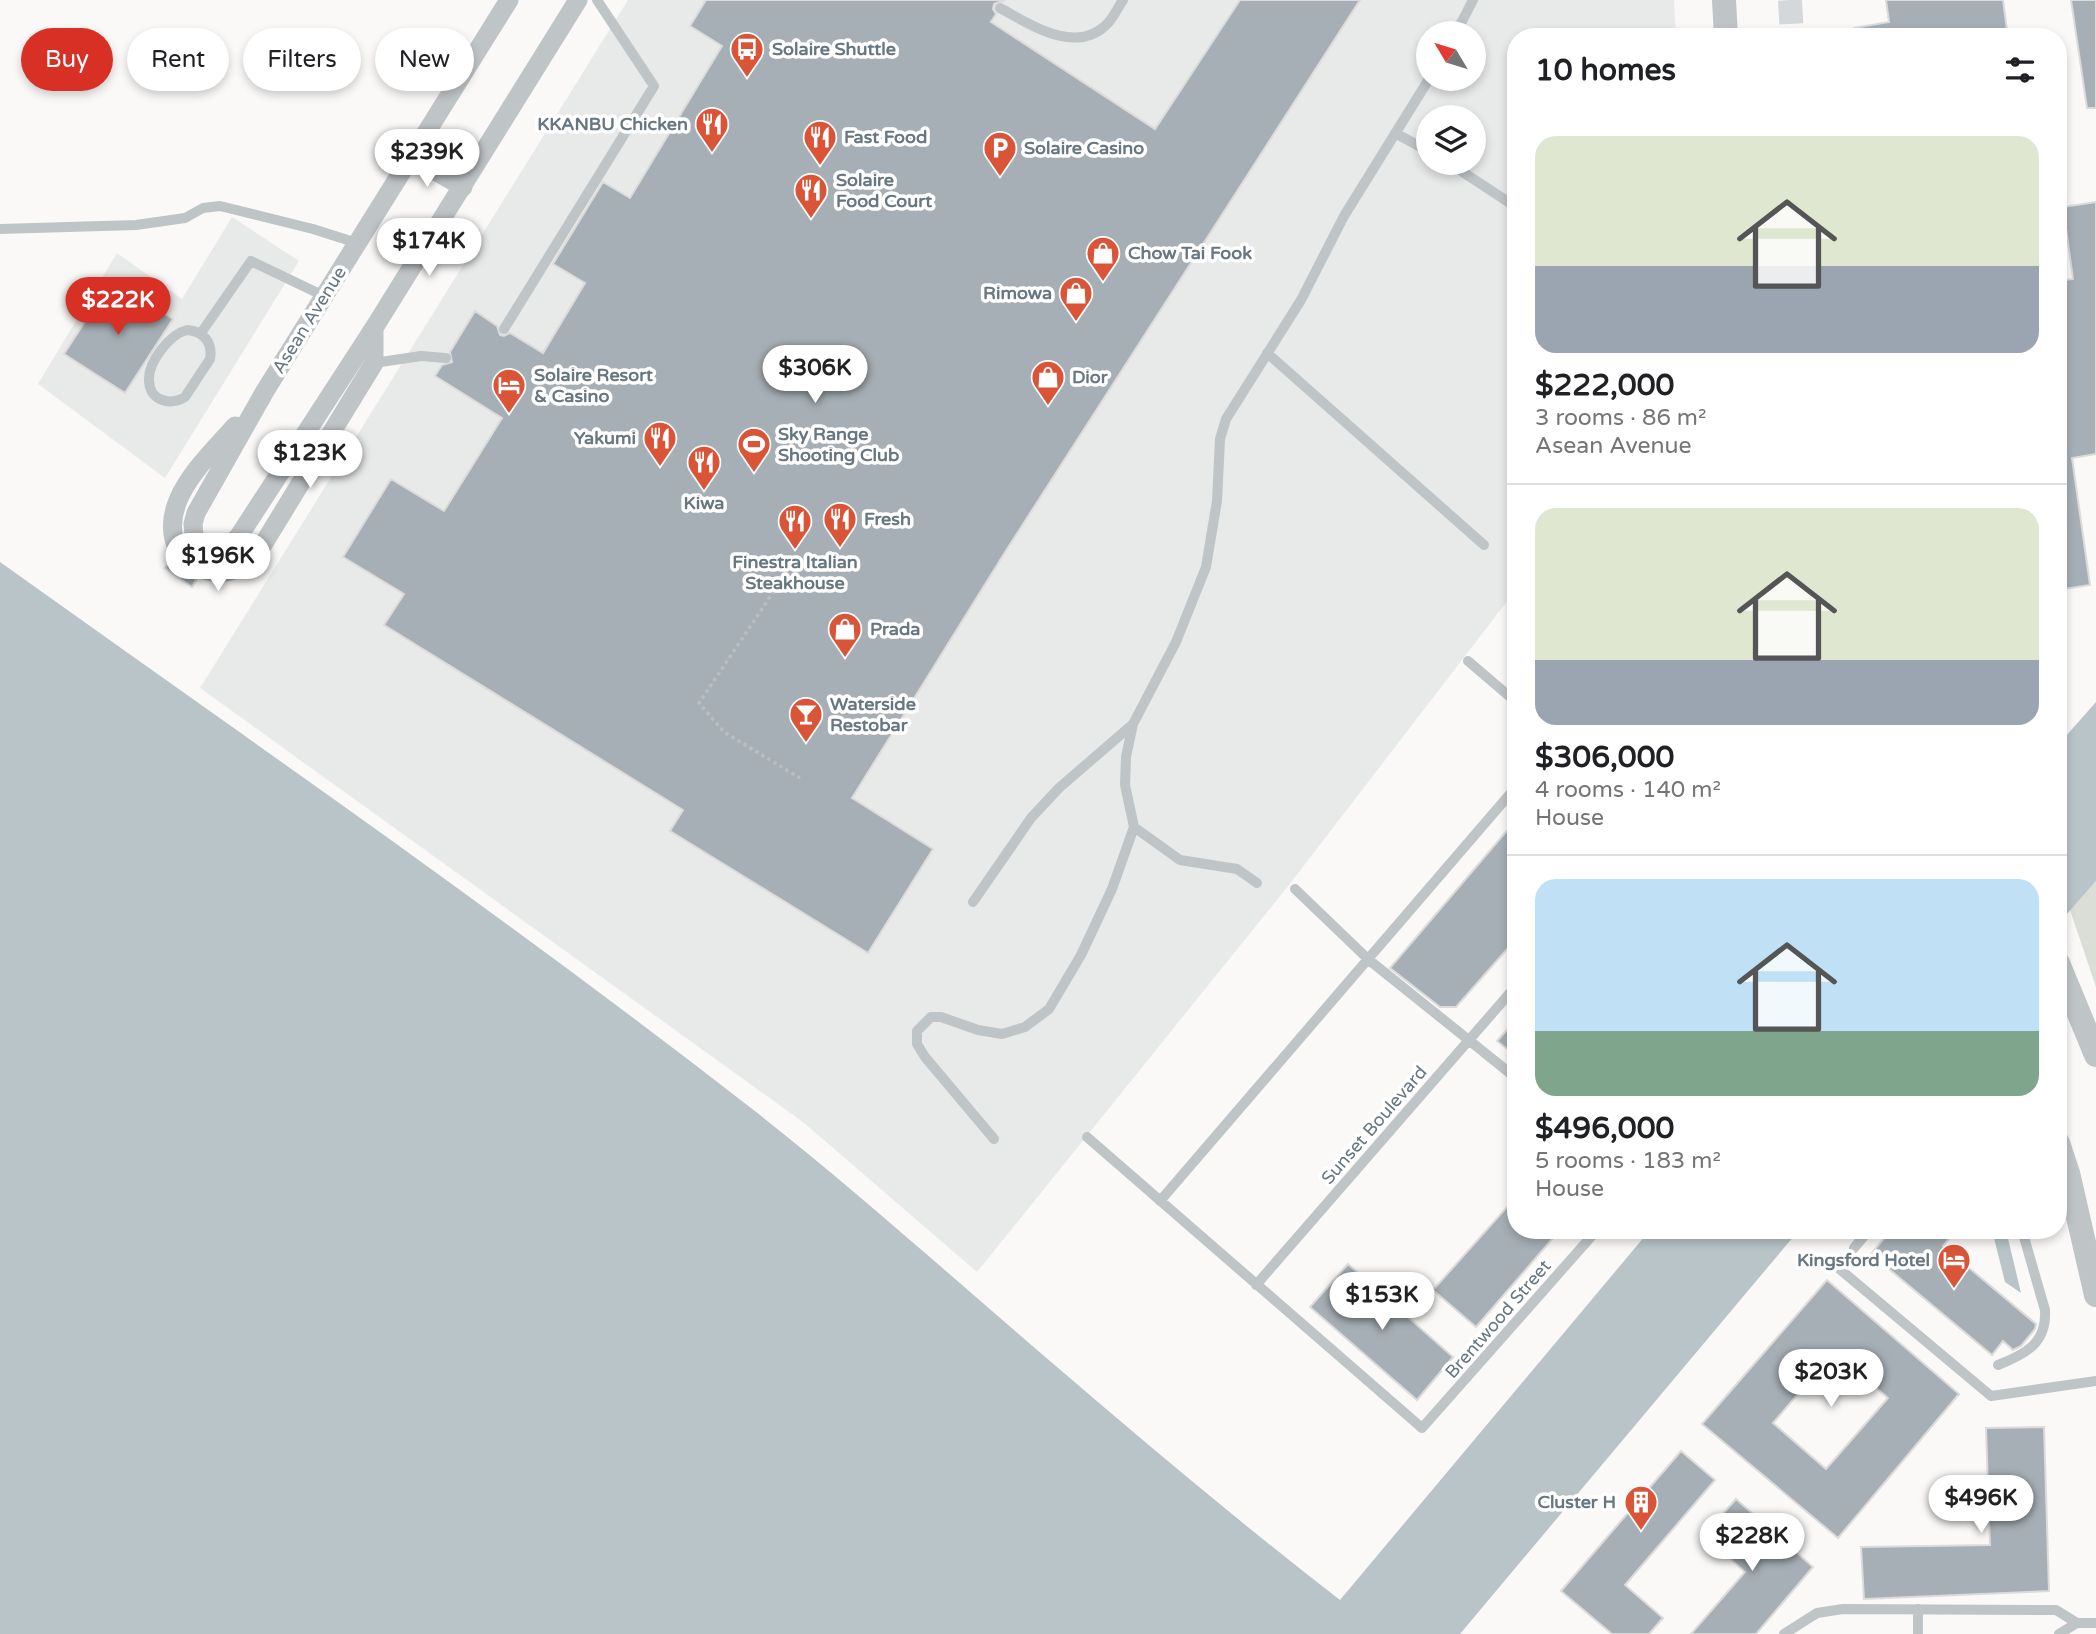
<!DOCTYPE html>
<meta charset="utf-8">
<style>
:root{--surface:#fff;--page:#f2f2f2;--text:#202124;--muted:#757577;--line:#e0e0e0;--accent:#d93025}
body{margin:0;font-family:"Varela Round",sans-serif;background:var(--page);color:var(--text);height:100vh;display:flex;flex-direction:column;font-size:26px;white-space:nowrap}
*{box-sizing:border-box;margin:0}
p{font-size:23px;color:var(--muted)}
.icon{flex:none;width:38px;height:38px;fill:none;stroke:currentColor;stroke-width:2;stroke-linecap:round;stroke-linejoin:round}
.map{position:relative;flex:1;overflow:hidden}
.drawer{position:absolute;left:1507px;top:28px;width:560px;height:1211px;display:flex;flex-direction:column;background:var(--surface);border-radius:28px;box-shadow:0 4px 10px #0003}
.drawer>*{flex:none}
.top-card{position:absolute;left:21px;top:28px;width:665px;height:63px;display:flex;gap:14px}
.needle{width:46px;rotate:308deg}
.controls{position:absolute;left:1416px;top:21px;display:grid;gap:14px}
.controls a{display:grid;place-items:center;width:70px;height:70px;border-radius:50%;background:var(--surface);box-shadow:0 4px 10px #0003;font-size:35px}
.price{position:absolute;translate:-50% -60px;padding:0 16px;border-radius:24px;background:#fff;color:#222;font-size:23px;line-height:46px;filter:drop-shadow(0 2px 4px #0008)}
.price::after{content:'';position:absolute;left:50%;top:42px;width:21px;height:16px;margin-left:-10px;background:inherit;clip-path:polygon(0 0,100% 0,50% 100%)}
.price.on{background:var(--accent);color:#fff}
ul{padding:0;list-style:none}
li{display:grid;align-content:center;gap:14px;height:371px;padding:0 28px}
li+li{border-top:2px solid var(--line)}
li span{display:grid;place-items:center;height:217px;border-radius:21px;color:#555}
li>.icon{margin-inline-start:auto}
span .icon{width:126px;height:126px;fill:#fffc;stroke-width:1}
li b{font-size:30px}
h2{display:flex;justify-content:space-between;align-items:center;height:84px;padding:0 28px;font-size:30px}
.chip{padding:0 24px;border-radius:32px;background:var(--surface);box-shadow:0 4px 10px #0003;font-size:24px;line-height:63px}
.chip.on{background:var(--accent);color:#fff}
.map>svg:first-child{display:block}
.built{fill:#e8e9e9;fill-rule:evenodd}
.green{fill:#daded7}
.water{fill:#b8c4c8}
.building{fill:#a6afb5;stroke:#dbdbda;stroke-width:2;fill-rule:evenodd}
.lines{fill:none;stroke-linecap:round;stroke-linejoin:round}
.minor-tunnel{stroke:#d5d8da;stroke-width:19;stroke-dasharray:19 10;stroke-linecap:butt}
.tertiary-tunnel{stroke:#d5d8da;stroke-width:24;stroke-dasharray:24 12;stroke-linecap:butt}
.path{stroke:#babec0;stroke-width:3.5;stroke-dasharray:3.5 3.5;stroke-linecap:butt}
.service{stroke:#bfc4c7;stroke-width:10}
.minor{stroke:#bfc4c7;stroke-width:19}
.tertiary{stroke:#bfc4c7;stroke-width:24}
.labels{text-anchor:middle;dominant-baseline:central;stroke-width:7;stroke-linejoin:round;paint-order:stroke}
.poi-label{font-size:18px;font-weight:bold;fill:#667781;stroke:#fff;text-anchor:start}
.street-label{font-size:18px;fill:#667781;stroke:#fff}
</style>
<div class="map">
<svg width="2096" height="1634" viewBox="0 0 2096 1634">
<rect width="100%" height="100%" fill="#faf9f8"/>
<!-- built -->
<path class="built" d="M628,0h1046l2,37h-160l-1,554 -226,294 -312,387 -174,-150 -603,-434zM1428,33h46v46h-46zM1428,117h46v46h-46z
M232,217l67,44 -134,217 -127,-94 79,-131 65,46z"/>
<!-- green -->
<path class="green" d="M2096,881v106l-26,-77z"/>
<!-- water -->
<path class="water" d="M0,562c252,180 507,356 751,546 106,83 204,172 306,259 93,80 186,158 283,233l310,-370h149l-339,404h-1460z
M2096,702v179l-38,43v-179z
M1992,1230h14l15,63 -16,-11z"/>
<!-- building -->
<path class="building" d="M706,0h299l-11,4 -1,5 3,5 -5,8 164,107 85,-129h120l-353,549 -155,249 81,51 -65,104 -198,-122 13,-21 -299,-185 20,-31 -61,-37 48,-78 53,32 58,-93 -67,-42 7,-11 10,-3 -2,-10 25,-41 22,15 3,9 4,1 6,-3 33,20 42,-70 -32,-19 50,-82 27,16 92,-152 -32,-20z
M1886,0h117l5,37h-153l-1,-9 35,-6z
M2071,0h25v108h-9z
M2096,202v252l-24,4 18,127 -32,5v-309l15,-2 -10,-72z
M112,280l61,39 -48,74 -61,-39z
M190,546h10l1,11 -7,3 -4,5v8l6,7 -4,7 -27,-19 6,-7 6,3 11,-3 3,-7z
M1516,820v119l-60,68h-16l-50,-39z
M1516,1020v36l-19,-15z
M1516,1197v33h44l-84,97 -43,-37z
M1891,1230h66l-14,16 93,78 -1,5 -14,17 -8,4 -10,-9 -11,14 -121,-101z
M1348,1264l105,93 -36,43 -107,-93z
M1827,1280l132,114 -121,144 -136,-114zM1834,1352l54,46 -62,71 -53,-46z
M2044,1427l5,164 -185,8 -3,-52 129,-2 -4,-117z
M1681,1451l34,29 -90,105 38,33 -14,16h-37l-51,-43z
M1736,1499l77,68 -57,67h-65l54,-62 -41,-37z"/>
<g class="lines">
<!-- minor-tunnel -->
<path class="minor-tunnel" d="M179,552l10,10 13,7"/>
<!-- tertiary-tunnel -->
<path class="tertiary-tunnel" d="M1790,0l2,37"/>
<!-- path -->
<path class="path" d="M778,585l-79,118 25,29 76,46"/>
<!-- service -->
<path class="service" d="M1000,8c31,17 77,48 108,15 6,-6 10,-16 15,-23
M1456,33l17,-33
M1395,133l33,18
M1449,163l67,44
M0,229l136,-4 49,-7 18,-10 17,-2 93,23 44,14
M504,329l150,-243 -57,-86
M187,330c16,1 26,12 23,29l-25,38c-15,9 -36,4 -36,-17 -1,-18 21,-46 38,-50z
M201,333l50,-72 73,35
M1267,353l217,192
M374,363l47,-7 25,2
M1468,661l48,41
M1134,827l46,33 57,9 20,14
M1295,889l74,71 147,118
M973,902l58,-84 28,-30 74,-64
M1087,1137l335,291 175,-198
M994,1139l-69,-82 -8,-13v-13l14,-14h10l37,13 24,4 23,-7 24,-18 32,-54 31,-66 22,-62 -9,-42 1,-28 7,-33 43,-82 30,-75 11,-66 3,-62 6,-20 75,-119 43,-84 85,-137
M1160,1201l356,-414
M1854,1248l15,-18
M1830,1261l161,135 105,-15
M1256,1285l260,-299
M1998,1365c28,-11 49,-22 47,-55l-23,-80
M1918,1609v25
M1784,1634l33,-21 26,-4 213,1 21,13h19
M2059,1634l18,-11"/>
<!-- minor -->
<path class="minor" d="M411,157l52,30
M194,535l-1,-11 3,-11 69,-122 244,-391
M211,550l16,-2 12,-12 135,-208
M179,552c-25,-47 27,-93 56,-126
M202,569c27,10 47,-4 62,-26l110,-180v-35l204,-328"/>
<!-- tertiary -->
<path class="tertiary" d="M1724,0l2,37
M2058,963l38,92
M2058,1143l10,30 28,122"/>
</g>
<!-- icons -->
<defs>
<symbol id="bus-pin" viewBox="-11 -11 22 30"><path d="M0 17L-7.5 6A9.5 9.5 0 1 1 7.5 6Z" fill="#da5538" stroke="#fff"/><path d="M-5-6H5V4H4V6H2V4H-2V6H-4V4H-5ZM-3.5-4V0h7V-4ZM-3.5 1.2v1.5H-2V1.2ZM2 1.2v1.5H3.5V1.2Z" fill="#fff"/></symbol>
<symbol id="restaurant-pin" viewBox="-11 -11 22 30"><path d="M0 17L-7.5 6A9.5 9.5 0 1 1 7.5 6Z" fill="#da5538" stroke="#fff"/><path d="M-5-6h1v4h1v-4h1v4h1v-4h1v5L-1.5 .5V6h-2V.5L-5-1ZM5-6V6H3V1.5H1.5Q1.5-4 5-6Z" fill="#fff"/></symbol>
<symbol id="parking-pin" viewBox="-11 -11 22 30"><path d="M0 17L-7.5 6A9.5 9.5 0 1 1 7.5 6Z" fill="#da5538" stroke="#fff"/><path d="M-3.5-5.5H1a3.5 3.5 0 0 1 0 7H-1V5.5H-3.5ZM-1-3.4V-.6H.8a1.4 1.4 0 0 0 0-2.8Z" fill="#fff"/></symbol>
<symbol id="shop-pin" viewBox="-11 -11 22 30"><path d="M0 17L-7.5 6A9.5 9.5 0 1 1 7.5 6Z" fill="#da5538" stroke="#fff"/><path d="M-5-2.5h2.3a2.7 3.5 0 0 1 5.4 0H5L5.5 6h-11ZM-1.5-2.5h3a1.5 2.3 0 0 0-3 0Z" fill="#fff"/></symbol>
<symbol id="hotel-pin" viewBox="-11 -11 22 30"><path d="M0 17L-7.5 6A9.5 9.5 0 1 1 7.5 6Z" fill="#da5538" stroke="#fff"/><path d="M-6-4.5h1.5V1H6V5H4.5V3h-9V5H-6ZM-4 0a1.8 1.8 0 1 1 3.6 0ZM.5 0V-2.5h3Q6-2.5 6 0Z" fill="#fff"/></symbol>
<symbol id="stadium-pin" viewBox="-11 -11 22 30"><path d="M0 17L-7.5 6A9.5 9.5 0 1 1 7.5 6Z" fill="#da5538" stroke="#fff"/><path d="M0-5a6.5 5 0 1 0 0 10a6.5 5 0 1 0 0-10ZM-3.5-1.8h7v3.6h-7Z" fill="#fff"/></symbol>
<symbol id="bar-pin" viewBox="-11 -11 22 30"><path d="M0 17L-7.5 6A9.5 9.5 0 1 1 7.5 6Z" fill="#da5538" stroke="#fff"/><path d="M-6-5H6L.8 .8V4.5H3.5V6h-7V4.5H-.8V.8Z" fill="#fff"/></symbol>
<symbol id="building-pin" viewBox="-11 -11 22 30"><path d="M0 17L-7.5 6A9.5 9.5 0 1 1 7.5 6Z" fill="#da5538" stroke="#fff"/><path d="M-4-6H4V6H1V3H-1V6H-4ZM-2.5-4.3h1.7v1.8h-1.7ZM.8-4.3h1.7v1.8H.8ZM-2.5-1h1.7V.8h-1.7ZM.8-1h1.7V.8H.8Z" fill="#fff"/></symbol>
</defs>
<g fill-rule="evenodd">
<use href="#bus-pin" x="728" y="30" width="38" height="52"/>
<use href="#restaurant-pin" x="693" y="105" width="38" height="52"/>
<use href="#restaurant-pin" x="801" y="118" width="38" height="52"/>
<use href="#parking-pin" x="981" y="129" width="38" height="52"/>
<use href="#restaurant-pin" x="792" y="171" width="38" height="52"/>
<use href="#shop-pin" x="1084" y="234" width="38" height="52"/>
<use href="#shop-pin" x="1057" y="274" width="38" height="52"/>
<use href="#shop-pin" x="1029" y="358" width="38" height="52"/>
<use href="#hotel-pin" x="490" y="366" width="38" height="52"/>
<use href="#restaurant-pin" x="641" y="419" width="38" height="52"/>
<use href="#stadium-pin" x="735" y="425" width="38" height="52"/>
<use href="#restaurant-pin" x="685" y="443" width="38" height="52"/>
<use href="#restaurant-pin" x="821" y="500" width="38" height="52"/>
<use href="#restaurant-pin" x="776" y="502" width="38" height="52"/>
<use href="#shop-pin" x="826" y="610" width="38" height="52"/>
<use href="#bar-pin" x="787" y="695" width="38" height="52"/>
<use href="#hotel-pin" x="1935" y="1241" width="38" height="52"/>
<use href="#building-pin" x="1622" y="1483" width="38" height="52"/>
</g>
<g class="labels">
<!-- poi labels -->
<g class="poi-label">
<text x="772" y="49">Solaire Shuttle</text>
<text x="688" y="124" text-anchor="end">KKANBU Chicken</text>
<text x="844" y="137">Fast Food</text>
<text x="1024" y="148">Solaire Casino</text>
<text x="836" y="180">Solaire<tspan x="836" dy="21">Food Court</tspan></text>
<text x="1128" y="253">Chow Tai Fook</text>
<text x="1052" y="293" text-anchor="end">Rimowa</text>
<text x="534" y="375">Solaire Resort<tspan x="534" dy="21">&amp; Casino</tspan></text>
<text x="1072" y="377">Dior</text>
<text x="778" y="434">Sky Range<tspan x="778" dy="21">Shooting Club</tspan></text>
<text x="636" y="438" text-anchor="end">Yakumi</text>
<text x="704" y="503" text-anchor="middle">Kiwa</text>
<text x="864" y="519">Fresh</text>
<text x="795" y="562" text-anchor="middle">Finestra Italian<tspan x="795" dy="21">Steakhouse</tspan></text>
<text x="870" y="629">Prada</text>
<text x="830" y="704">Waterside<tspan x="830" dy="21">Restobar</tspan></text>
<text x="1930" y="1260" text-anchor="end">Kingsford Hotel</text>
<text x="1616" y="1502" text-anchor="end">Cluster H</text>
</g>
<!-- street labels -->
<g class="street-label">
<text transform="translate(309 320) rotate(-58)">Asean Avenue</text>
<text transform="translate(1374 1125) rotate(-49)">Sunset Boulevard</text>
<text transform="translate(1498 1319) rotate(-49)">Brentwood Street</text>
</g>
</g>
</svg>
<div class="controls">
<a><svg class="needle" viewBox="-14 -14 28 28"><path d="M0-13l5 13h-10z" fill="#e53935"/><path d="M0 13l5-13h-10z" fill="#757577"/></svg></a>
<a><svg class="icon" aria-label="layers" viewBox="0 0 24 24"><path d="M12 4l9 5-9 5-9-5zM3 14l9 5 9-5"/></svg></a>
</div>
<b class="price" style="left:427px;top:189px">$239K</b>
<b class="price" style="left:429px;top:278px">$174K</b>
<b class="price on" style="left:118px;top:337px">$222K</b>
<b class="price" style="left:815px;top:405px">$306K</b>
<b class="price" style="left:310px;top:490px">$123K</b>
<b class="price" style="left:218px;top:593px">$196K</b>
<b class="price" style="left:1382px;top:1332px">$153K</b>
<b class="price" style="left:1831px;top:1409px">$203K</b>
<b class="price" style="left:1981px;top:1535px">$496K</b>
<b class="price" style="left:1752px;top:1573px">$228K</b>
<div class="top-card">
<a class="chip on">Buy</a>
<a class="chip">Rent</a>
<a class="chip">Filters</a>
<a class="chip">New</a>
</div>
<section class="drawer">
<h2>10 homes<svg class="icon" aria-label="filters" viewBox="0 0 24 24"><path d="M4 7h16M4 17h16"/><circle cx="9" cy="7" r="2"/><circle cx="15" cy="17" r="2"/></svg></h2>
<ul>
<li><span style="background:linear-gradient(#dfe7d0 60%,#9aa5b1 0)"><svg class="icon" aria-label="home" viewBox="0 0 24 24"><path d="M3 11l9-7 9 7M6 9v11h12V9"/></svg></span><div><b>$222,000</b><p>3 rooms · 86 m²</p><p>Asean Avenue</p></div></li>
<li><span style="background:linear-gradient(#dfe7d0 70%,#9aa5b1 0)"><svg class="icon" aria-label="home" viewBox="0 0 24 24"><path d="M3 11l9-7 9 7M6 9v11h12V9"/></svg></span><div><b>$306,000</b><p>4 rooms · 140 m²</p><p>House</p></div></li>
<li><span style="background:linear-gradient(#bfe0f5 70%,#7fa58c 0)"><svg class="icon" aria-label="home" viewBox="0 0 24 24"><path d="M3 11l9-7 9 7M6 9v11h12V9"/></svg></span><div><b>$496,000</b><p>5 rooms · 183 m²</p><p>House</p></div></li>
</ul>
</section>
</div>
